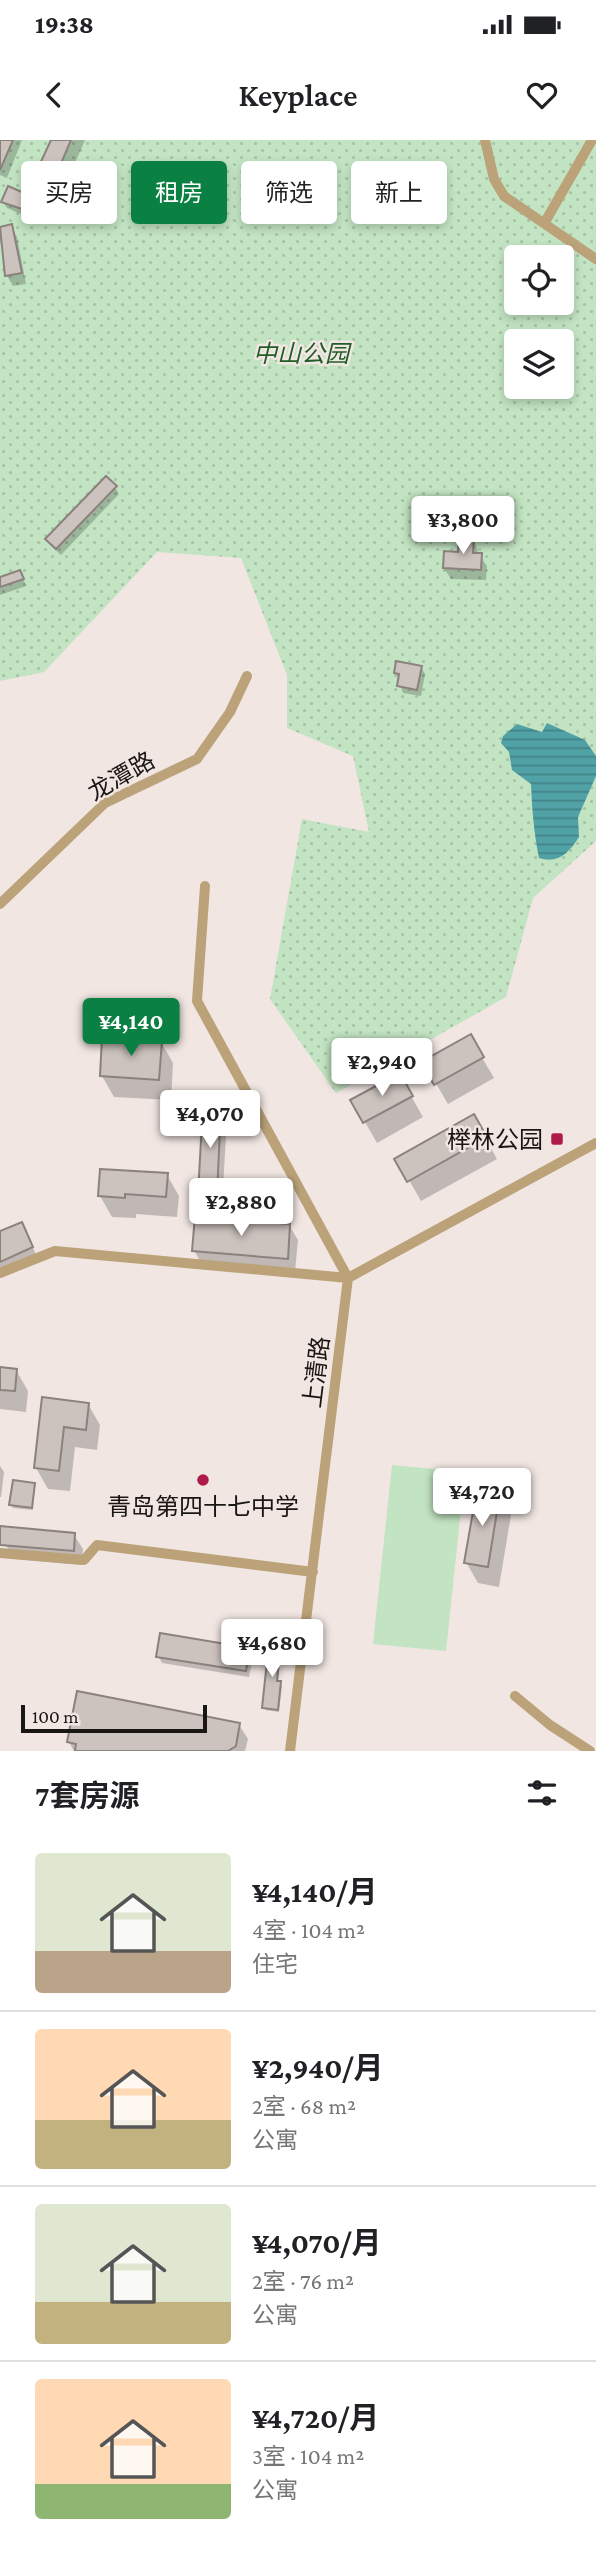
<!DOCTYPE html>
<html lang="zh">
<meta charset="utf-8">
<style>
:root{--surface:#fff;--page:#f2f2f2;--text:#202124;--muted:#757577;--line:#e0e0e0;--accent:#0b8043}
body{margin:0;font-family:"Crimson Pro","Noto Sans SC",serif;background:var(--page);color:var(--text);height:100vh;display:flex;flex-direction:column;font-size:26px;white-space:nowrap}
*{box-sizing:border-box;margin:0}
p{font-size:23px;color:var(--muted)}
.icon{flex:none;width:38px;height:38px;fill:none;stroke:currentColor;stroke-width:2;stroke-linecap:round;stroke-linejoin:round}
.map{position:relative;height:1611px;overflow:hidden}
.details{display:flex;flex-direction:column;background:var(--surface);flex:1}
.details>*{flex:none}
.hud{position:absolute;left:21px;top:21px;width:555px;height:63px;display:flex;gap:14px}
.fabs{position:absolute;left:504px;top:105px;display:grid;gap:14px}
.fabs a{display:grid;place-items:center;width:70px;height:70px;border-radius:7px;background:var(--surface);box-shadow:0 4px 10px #0003;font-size:35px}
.scale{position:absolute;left:21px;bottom:18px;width:186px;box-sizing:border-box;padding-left:7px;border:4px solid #1a1614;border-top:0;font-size:19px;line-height:24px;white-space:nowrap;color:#1a1614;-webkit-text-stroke:5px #f1e6e2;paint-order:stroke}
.price{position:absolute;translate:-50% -60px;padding:0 16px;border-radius:7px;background:#fff;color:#222;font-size:23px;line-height:46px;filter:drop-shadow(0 2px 4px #0008)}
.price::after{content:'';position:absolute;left:50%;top:42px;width:21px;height:16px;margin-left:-10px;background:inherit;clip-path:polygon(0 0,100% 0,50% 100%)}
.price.on{background:var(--accent);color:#fff}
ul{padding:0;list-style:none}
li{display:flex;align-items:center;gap:21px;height:175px;padding:0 35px}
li+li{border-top:2px solid var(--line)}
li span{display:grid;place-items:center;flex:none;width:196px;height:140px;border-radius:7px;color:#555}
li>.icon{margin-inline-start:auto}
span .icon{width:84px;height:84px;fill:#fffc;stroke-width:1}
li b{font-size:30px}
h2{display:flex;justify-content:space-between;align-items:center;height:84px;padding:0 35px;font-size:30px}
.tag{padding:0 24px;border-radius:7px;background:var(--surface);box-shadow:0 4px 10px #0003;font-size:24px;line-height:63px}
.tag.on{background:var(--accent);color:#fff}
.status{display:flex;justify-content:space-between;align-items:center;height:49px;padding:0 35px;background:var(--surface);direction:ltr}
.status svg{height:19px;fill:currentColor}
header{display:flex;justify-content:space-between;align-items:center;height:91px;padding:0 35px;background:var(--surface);font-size:32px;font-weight:600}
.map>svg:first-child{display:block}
.grass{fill:#c2e4c2}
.park{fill:url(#park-dots);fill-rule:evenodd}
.water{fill:url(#water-rules)}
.shadow{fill:#0003}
.building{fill:#cdc3be;stroke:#8b817d;stroke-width:2}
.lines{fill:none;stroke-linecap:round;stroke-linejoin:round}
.street{stroke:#bba279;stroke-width:10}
.poi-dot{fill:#ae1b4a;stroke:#f1e6e2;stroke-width:2.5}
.labels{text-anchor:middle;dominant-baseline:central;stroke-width:5;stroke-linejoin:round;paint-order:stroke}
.park-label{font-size:24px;font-style:italic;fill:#1f5e26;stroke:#f1e6e2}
.street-label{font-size:24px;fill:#1a1614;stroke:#f1e6e2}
.poi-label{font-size:24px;fill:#1a1614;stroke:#f1e6e2;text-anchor:end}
</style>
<div class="status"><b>19:38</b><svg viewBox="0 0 49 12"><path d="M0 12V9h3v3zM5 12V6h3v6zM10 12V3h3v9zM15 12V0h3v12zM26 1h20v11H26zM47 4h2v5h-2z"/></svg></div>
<header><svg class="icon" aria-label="back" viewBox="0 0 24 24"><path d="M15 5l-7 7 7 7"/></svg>Keyplace<svg class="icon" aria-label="heart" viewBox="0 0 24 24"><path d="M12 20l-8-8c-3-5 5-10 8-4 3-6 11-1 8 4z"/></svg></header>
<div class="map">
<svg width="596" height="1611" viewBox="0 0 596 1611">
<defs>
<pattern id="park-dots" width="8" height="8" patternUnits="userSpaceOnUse" patternTransform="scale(1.75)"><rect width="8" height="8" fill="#c2e4c2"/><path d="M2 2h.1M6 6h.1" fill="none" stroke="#a6c3a6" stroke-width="1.8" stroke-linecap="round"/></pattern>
<pattern id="water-rules" width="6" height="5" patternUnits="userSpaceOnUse" patternTransform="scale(1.75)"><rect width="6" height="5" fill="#51a2a7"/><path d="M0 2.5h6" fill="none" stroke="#428387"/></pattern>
</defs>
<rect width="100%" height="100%" fill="#f1e6e2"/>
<!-- grass -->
<path class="grass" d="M392,1325l73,7 -19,179 -73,-7z"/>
<!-- park -->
<path class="park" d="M0,0h596v701l-63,57 -27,99 -170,96 -66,-94 32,-180 67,13 -16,-76 -66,-28v-53l-46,-117 -84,-6 -113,120 -44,9zM516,117h46v46h-46zM516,201h46v46h-46z"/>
<!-- water -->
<path class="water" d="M547,583l38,17 11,16v20l-18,41 1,20c-10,16 -21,27 -40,21 -5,-25 -7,-48 -8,-74l-19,-14 -3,-18 -8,-9 2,-7 14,-12 25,8z"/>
<!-- shadow -->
<path class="shadow" d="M0,0h22l-15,38 -7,-3z
M52,0h33l-27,62 -15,-6 -9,-15z
M29,58l4,7 -5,12 -21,-9 -4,-6z
M11,86l6,11 9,47 -13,2 -6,-10 -7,-36v-12z
M115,347l4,7 -58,61 -10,-9 -4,-6z
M473,398l6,17 8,11 -1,14 -35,-1 -7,-11z
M23,438l3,8 -26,9v-16z
M421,527l4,7 -4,22 -18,-3 -7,-21z
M470,897l24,41 -46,26 -24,-41z
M161,902l12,21 -2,37 -57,-3 -12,-21z
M399,935l24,42 -46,26 -24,-42z
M220,968l7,11 -5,86 -16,-1 -7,-11z
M473,976l24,43 -76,42 -24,-42z
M167,1035l12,21 -2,21 -41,-3v4l-24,-1 -12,-21z
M289,1085l9,15 -3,32 -93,-7 -8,-15z
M0,1093h27l10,24 -37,16z
M0,1229l16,1 12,21 -2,21 -26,-3z
M43,1259l45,5 12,21 -3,25 -22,-3 -5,44 -22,-2 -12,-21z
M0,1326l4,6 -3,25h-1z
M34,1344l-1,26 -20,-2 -2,-3z
M499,1354l12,21 -12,72 -21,-4 -12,-21z
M74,1395l9,14 -2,16 -67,-6 -8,-14z
M280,1506l-2,37 4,3 -3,26 -14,-2z
M249,1510l4,7 -4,20 -87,-14 -4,-7z
M239,1585l9,14 -3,12h-171l-5,-9z"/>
<!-- building -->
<path class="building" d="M0,0h13l-13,30z
M51,0h20l-21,49 -18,-8z
M8,46l23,10 -6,14 -24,-8z
M12,84l10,49 -17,3 -5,-49z
M106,336l11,10 -61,63 -11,-10z
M459,395l15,1 -1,17h9l-1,17 -38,-2 1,-17 14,1z
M20,430l4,9 -24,8v-10z
M396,521l26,5 -5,24 -20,-4 2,-12 -5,-1z
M471,894l13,23 -50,28 -13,-23z
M102,897l60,4 -3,39 -59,-4z
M400,933l13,23 -50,27 -13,-23z
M203,965l18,1 -4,89 -19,-1z
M474,974l13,23 -80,45 -13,-23z
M100,1029l68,4 -2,24 -41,-3v4l-27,-2z
M195,1076l95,8 -2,35 -96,-8z
M22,1082l11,25 -33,15v-31z
M0,1227l17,2 -2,22 -15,-1z
M42,1257l47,6 -3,27 -22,-3 -5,44 -25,-3z
M13,1340l22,3 -3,25 -23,-3z
M477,1349l23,4 -12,74 -24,-4z
M0,1386l75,7 -1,18 -74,-6z
M160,1493l90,15 -4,23 -90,-14z
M269,1503l12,1 -4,37h4l-3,29 -16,-2z
M77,1551l163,32 -4,23 -8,5h-153l1,-7 -9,-2z"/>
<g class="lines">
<!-- street -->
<path class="street" d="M485,0l9,39 10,17 92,63
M545,82l47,-82
M205,746l-8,115 151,277
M0,764l105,-101 92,-44 33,-47 17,-36
M0,1133l55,-22 293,27
M0,1413l84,7 13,-15 216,27
M515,1556l35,29 40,26
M290,1611l58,-473 248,-135"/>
</g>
<!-- markers -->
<g class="poi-dot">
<rect x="550" y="992" width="14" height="14" rx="3.5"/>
<circle cx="203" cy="1340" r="7"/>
</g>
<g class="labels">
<!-- park labels -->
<g class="park-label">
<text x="301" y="213">中山公园</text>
</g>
<!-- street labels -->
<g class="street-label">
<text transform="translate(121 636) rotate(-30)">龙潭路</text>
<text transform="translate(316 1232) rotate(-83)">上清路</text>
</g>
<!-- poi labels -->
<g class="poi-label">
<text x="543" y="999">榉林公园</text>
<text x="203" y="1366" text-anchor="middle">青岛第四十七中学</text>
</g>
</g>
</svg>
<div class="fabs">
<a><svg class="icon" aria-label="locate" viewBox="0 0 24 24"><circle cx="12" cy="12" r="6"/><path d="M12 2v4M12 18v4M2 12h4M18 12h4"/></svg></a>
<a><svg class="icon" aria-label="layers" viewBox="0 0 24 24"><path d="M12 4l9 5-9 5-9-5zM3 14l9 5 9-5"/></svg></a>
</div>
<div class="scale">100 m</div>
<b class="price" style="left:463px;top:416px">¥3,800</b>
<b class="price on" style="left:131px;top:918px">¥4,140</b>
<b class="price" style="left:382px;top:958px">¥2,940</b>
<b class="price" style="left:210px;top:1010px">¥4,070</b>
<b class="price" style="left:241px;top:1098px">¥2,880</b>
<b class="price" style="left:482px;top:1388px">¥4,720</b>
<b class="price" style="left:272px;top:1539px">¥4,680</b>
<div class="hud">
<a class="tag">买房</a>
<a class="tag on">租房</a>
<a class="tag">筛选</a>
<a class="tag">新上</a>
</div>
</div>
<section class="details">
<h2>7套房源<svg class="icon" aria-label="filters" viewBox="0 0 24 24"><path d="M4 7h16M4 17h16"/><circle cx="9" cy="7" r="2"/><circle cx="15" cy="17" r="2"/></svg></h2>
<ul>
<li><span style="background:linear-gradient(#dfe7d0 70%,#b9a48a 0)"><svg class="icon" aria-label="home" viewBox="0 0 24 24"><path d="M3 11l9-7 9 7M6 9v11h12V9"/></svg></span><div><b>¥4,140/月</b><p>4室 · 104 m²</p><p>住宅</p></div></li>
<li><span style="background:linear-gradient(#ffd9b3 65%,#c2b280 0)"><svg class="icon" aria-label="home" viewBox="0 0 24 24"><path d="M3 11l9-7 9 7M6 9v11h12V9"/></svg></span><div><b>¥2,940/月</b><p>2室 · 68 m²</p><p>公寓</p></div></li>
<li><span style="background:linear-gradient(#dfe7d0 70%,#c2b280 0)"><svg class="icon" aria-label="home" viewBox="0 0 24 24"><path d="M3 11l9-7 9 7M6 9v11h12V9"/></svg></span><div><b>¥4,070/月</b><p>2室 · 76 m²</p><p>公寓</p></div></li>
<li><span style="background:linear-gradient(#ffd9b3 75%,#8fb573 0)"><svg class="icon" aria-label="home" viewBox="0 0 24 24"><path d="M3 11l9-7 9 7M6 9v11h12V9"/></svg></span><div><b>¥4,720/月</b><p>3室 · 104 m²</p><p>公寓</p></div></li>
</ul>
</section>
